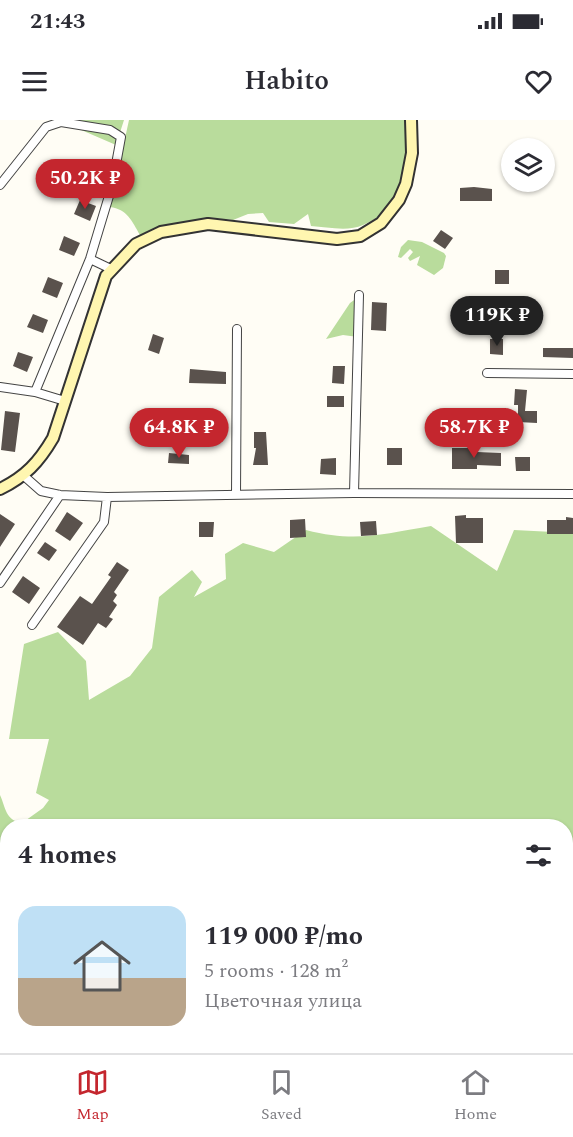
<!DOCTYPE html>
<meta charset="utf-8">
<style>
:root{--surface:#fff;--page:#f2f2f3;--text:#2b2b33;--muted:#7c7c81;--line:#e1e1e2;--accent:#c4262e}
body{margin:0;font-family:Spectral,serif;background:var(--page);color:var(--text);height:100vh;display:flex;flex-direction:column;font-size:22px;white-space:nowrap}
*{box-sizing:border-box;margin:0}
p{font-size:20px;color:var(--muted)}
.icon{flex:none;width:33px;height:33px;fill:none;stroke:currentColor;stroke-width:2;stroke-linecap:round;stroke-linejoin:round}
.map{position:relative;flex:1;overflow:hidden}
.side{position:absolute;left:0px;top:699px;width:573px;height:234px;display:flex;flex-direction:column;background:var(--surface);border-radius:24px 24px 0 0;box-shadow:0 2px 4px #0004}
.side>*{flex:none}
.buttons{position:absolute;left:501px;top:18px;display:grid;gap:12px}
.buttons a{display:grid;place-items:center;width:54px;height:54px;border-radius:50%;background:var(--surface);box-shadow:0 2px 4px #0004;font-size:30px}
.price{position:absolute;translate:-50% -51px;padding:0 14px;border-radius:21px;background:var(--accent);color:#fff;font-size:20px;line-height:39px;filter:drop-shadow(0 2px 3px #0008)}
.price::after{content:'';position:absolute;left:50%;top:36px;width:18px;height:14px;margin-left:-9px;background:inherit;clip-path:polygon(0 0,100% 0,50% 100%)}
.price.selected{background:#222;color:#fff}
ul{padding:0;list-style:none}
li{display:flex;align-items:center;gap:18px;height:150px;padding:0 18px}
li+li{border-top:2px solid var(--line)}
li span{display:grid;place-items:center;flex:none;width:168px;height:120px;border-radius:18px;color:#555}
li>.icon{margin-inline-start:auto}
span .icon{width:72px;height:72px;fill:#fffc;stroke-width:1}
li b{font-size:26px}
h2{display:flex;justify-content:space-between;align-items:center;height:72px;padding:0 18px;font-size:26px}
.status{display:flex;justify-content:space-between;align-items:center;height:42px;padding:0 30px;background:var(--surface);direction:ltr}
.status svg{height:16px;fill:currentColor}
header{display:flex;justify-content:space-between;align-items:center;height:78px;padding:0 18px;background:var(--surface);font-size:27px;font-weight:600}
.tab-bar{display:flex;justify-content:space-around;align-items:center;height:84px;border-top:2px solid var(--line);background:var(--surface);font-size:16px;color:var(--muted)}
.tab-bar a{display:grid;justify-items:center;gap:3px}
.tab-bar .selected{color:var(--accent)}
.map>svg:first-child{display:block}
.green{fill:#d5ebbd}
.forest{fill:#b9dc9c}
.building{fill:#5a524d}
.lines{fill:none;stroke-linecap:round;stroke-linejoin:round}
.street-casing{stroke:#444;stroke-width:10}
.secondary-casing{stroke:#333;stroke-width:14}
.street{stroke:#fff;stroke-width:8}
.secondary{stroke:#fff6b0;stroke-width:10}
</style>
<div class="status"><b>21:43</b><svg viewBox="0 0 49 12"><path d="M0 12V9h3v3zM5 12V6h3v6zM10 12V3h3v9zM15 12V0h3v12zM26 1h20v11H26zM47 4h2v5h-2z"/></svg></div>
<header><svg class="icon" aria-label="menu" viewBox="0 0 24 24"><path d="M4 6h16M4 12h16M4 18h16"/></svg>Habito<svg class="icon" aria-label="heart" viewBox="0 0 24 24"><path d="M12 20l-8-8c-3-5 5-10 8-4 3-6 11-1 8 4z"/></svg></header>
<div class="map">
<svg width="573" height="933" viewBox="0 0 573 933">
<rect width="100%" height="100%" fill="#fffdf5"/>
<!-- green -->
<path class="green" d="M0,794l7,12 1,120h120l8,7h-136z"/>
<!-- forest -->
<path class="forest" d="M74,0h50l-8,25 -44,-19z
M129,0h279c1,39 -3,88 -45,105 -15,7 -36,2 -52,1l-3,-12 -14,10 -25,-2 -6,-9 -15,1 -15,6 -22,-2 -40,7 -31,10c-8,-14 -13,-26 -30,-28z
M408,120l14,2 22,11 2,3 -3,12 -9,7 -17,-10 3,-9 -10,5 -2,-3 5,-6 -3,-3 -9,9 -3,-1 3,-10z
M357,178l1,39 -15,-2 -17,4 24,-36z
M431,406l66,45 17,-41 59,3v520h-66l-4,-7h63v-220h-451l-1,-3 -21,2 -23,-4 4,5h-66l-1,37 -7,-2v-66c6,13 5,25 22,28l21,-15 6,-8 -13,-7 13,-54h-40l15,-95 34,-12 28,29 3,39 41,-24 22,-28 7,-51 33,-27 10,12 -8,15 32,-18 -1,-25 18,-11 31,9 32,-22c50,13 76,4 125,-4z
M129,926h333l-7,7h-311l-7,-1z"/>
<!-- building -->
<path class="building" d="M474,67l18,2v12h-32v-13z
M80,80l16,6 -6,15 -16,-7z
M441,110l12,8 -8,11 -12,-8z
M64,116l16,7 -6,13 -15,-6z
M495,150h14v14h-14z
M48,157l15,6 -6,15 -15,-6z
M372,182l15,1 -1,28 -15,-1z
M33,194l15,6 -5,13 -16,-6z
M153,214l11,4 -5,16 -11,-4z
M490,219h13v16l-13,-1z
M543,228h30v10l-30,-1z
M18,232l15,5 -6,15 -14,-6z
M333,246h12l-1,18 -12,-1z
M190,249l36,3v12l-37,-1z
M515,269l12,1 -2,21h12v12l-19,-1v-17h-4z
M327,276h17v11h-17z
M493,288h13v15h-13z
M5,291l15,2 -5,39 -14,-2z
M254,312h12l2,33h-15l3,-17h-2z
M387,328h15v17h-15z
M452,328h25v4l24,1v13l-24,-1v4h-25z
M169,333l20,2v9l-21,-1z
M515,337h15v14h-14z
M336,338v17l-16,-1 1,-15z
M67,392l16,11 -13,18 -15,-10z
M0,394l15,10 -15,23z
M466,395v3h17v25h-27l-1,-27z
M566,397l7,1v16h-26v-14h19z
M305,399l1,18 -16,1v-18z
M376,401l1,14 -16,1 -1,-14z
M199,402h15l-1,15h-14z
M45,422l12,8 -8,11 -12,-8z
M117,442l12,8 -15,22 3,3 -4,6 4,4 -8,12 4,2 -7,9 -8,-5 -15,22 -26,-18 23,-31 12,8 19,-27 -3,-2z
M23,456l17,12 -11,16 -17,-12z"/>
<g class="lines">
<defs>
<path id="street" d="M0,65l46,-58 15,-5 49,8 11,7 -9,49 -22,73 -55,133
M90,139l21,10
M487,253l86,1
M0,267l35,5 30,9
M24,356l17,15 19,4 47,2 247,-4 219,1
M354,373l5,-198
M236,375l1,-166
M0,463l60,-88
M32,505l72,-103 3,-25
M0,822l8,8
M110,926l9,7
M48,933l8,-7"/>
<path id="secondary" d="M0,369c25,-12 39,-27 53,-51l53,-162 30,-32 25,-12 47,-8 129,15 23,-3 21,-13 18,-23 7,-16 6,-31 -1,-33"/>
</defs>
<!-- street casing -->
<use href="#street" class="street-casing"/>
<!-- secondary casing -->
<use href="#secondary" class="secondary-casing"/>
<!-- street -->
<use href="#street" class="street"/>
<!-- secondary -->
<use href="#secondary" class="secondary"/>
</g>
</svg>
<div class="buttons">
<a><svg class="icon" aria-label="layers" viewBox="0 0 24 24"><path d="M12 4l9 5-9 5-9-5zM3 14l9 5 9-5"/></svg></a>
</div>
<b class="price" style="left:85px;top:90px">50.2K ₽</b>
<b class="price selected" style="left:497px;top:227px">119K ₽</b>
<b class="price" style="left:179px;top:339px">64.8K ₽</b>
<b class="price" style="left:474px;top:339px">58.7K ₽</b>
<section class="side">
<h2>4 homes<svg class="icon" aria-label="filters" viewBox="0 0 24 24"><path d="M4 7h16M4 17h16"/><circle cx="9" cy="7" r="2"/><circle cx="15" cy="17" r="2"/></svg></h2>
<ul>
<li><span style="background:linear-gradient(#bfe0f5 60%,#b9a48a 0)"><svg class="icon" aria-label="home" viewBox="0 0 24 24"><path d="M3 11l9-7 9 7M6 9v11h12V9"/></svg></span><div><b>119 000 ₽/mo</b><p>5 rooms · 128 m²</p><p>Цветочная улица</p></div></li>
</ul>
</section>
</div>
<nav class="tab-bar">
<a class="selected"><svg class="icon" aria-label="map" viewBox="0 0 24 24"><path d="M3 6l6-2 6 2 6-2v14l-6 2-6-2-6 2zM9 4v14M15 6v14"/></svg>Map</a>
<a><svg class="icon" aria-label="saved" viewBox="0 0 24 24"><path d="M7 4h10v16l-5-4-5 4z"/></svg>Saved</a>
<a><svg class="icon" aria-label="home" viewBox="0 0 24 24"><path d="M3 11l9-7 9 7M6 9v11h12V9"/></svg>Home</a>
</nav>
